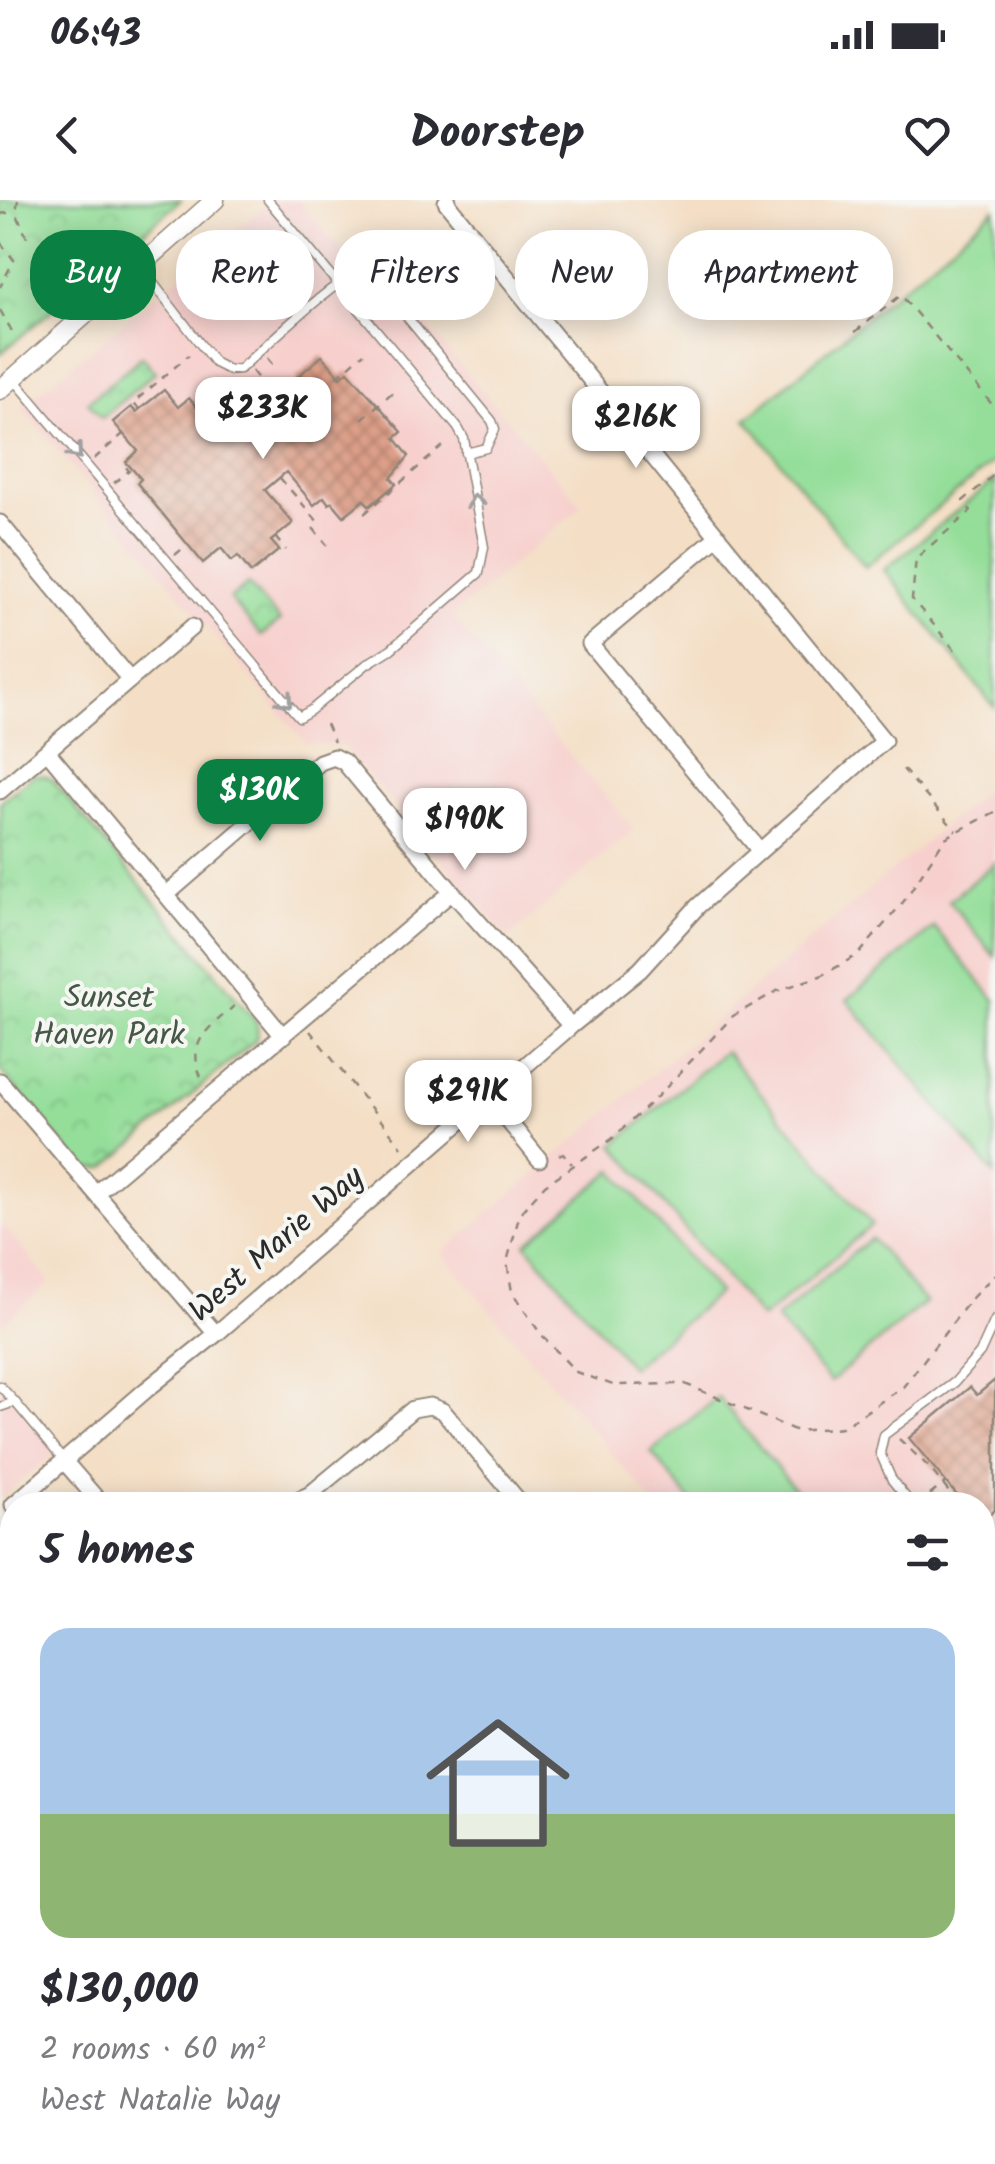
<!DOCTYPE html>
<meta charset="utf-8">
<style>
:root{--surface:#fff;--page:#f2f2f3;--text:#2b2b33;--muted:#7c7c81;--accent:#0b8043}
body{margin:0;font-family:Kalam,sans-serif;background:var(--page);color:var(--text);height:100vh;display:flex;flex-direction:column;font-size:38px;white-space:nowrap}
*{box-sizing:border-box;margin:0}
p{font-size:32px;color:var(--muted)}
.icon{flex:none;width:55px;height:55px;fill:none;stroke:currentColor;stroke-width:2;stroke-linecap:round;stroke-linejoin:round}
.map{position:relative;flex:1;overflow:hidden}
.side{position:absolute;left:0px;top:1292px;width:995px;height:672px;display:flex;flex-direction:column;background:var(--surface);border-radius:40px 40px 0 0;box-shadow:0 5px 25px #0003}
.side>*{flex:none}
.top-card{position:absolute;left:30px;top:30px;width:935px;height:90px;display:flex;gap:20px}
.price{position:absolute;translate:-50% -85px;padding:0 22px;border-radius:20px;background:#fff;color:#222;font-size:32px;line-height:65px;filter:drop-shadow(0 2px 5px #0008)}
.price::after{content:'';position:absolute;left:50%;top:60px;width:30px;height:22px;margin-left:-15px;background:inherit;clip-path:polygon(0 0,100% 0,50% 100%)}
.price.selected{background:var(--accent);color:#fff}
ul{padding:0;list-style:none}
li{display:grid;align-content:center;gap:20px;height:530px;padding:0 40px}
li span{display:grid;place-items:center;height:310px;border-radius:30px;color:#555}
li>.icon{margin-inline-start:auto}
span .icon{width:180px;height:180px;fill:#fffc;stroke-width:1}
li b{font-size:42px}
h2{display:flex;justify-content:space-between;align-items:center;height:120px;padding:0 40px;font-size:42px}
.chip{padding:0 35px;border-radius:40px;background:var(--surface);box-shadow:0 5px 25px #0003;font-size:35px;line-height:90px}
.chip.selected{background:var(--accent);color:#fff}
.status{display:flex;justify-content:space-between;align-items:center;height:70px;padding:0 50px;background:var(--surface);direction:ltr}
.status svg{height:28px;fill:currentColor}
header{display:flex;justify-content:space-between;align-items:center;height:130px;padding:0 40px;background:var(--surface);font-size:45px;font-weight:700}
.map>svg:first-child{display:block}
.built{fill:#f7d0cd}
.park{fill:url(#park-crowns);stroke:#608462;stroke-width:2.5}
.garden{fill:#94de9a;stroke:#608462;stroke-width:2.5}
.water{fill:url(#water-rules);stroke:#467985;stroke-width:2.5}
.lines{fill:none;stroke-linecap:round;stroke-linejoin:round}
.canal{stroke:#61c7df;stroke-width:15}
.building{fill:url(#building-cross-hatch)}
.service-casing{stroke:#908578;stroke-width:11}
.minor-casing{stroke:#908578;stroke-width:19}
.tertiary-casing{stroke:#908578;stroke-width:21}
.primary-casing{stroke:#908578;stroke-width:26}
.path{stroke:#908578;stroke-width:2.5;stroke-dasharray:8 8;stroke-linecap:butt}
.service{stroke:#fff;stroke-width:8}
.minor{stroke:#fff;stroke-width:15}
.tertiary{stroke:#fff;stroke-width:18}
.primary{stroke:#fff;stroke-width:22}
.oneway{stroke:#a0a0a0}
.labels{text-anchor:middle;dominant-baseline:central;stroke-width:8;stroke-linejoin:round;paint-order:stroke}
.park-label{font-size:32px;fill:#455847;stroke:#f6f6f2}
.street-label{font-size:32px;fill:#2b2b2b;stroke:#f6f6f2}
</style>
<div class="status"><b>06:43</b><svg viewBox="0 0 49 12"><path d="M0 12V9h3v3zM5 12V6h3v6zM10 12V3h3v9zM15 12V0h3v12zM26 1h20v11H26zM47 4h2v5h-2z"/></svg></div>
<header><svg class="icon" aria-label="back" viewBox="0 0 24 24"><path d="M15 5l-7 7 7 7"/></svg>Doorstep<svg class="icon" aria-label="heart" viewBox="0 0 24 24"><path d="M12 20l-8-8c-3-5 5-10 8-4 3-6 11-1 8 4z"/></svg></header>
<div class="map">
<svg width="995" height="1964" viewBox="0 0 995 1964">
<defs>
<pattern id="park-crowns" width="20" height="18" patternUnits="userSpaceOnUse" patternTransform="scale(2.5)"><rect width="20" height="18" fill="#94de9a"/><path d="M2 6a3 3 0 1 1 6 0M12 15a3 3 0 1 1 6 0" fill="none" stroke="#80bf85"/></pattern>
<pattern id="water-rules" width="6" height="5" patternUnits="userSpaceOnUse" patternTransform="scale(2.5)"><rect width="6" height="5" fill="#61c7df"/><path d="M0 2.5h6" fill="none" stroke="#50a2b5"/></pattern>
<pattern id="building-cross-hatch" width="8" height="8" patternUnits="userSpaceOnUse" patternTransform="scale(2.5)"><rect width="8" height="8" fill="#dd9f88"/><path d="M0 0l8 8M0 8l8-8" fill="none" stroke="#b3826f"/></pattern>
</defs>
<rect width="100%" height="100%" fill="#f6f6f2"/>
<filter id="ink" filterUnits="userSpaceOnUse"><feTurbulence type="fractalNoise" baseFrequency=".01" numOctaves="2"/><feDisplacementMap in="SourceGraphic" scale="20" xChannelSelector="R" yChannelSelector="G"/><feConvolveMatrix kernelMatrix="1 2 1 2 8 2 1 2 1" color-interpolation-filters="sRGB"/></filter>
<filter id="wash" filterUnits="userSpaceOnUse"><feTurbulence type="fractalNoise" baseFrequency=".0048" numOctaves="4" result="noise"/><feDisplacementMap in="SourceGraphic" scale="40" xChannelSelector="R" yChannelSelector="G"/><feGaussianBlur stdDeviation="2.25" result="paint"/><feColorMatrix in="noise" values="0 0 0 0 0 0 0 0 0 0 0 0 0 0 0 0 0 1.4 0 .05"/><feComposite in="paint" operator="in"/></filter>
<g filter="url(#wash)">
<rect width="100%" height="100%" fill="#f4dfc6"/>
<!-- built -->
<path class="built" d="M272,0h26l49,58 16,-12 86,106 133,154 -130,110 181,213 -125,109 -165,-192 -37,-3 -285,-336z
M995,583v1082l-12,11 -1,-371h-327l-213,-252z
M0,1022l50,60 -50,44z
M0,1172l62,75 -62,52z"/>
<!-- park -->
<path class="park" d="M0,0h181l-181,154z
M142,156l13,16 -53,46 -14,-16z
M248,384l32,37 -19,15 -31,-37z
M34,575l11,1 7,4 204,241c2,7 3,13 -1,20l-150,127h-19l-8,-6 -78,-92v-268z"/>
<!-- garden -->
<path class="garden" d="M995,9v252l-130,106 -119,-148z
M995,280v228l-111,-138z
M995,663v94l-46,-56z
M934,727l61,73 -1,174 -147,-174z
M725,851l147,174 -111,94 -147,-174z
M613,970l105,123 -87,74 -105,-123z
M871,1038l54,64 -95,80 -54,-63z
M718,1197l90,108h-114l-43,-53z"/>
<!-- water -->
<path class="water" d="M306,1952l48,1 23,11h-85z"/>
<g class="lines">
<!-- canal -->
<path class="canal" d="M0,1893l12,10
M88,1952l20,12"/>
</g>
<g id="blocks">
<!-- building -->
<path class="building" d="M322,156l19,21 7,-6 54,61 -7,6 14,18 -18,22 5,6 -26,22 -6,-6 -20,16 -12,-14 -3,2 -5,-7 -10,8 -28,-33 -21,18 28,33 -22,18 8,9 -28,23 -13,-17 -6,5 -11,-13 -18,15 -66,-80 4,-4 -15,-17 12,-11 -25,-29 18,-15 5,5 28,-22 14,17 11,-9 37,45 13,-13 7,-3 2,2 28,-24 -2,-2 25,-21 -3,-4z
M995,1180v130l-13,11v-16h-17l-56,-67 61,-51 7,8z"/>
</g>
</g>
<g filter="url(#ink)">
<use href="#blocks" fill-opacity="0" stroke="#908578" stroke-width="2.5"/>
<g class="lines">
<defs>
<path id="service" d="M140,66l75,97 14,7 11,-1c19,-17 101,-96 120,-96 6,-1 10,3 15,5l117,143 3,8 -9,19 -20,5
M13,178l286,339 12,-7 56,-46 24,-15 88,-76 5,-26 -20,-108 -6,-11 -190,-228
M0,1186l15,16
M0,1207l15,-5 49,59
M912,1305l-20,-25 -12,-27 4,-18 71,-53 25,-29 15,-33
M982,1391l13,15"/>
<path id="minor" d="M0,323l130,157
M718,336l-128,108 170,207
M47,551l236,285
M0,591l192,-164
M166,695l154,-133 14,-5 10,5 108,130 119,134
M0,881l216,253
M489,897l50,62
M96,993l356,-301
M64,1261l38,44
M13,1305l133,-115 70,-56 355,-308 69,-56 58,-64 186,-165 -438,-539 2,-2
M285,1305l24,-10 104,-86 17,-3 13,5 79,94
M0,1486l12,-11
M0,1746l12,11"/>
<path id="tertiary" d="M0,190l215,-190"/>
<path id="primary" d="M982,1714l13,-10
M679,1964l13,-12"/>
</defs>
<!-- service casing -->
<use href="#service" class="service-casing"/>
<!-- minor casing -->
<use href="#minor" class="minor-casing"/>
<!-- tertiary casing -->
<use href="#tertiary" class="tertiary-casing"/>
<!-- primary casing -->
<use href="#primary" class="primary-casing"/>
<!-- path -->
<path class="path" d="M18,0l-2,12 14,33
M0,14l13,-2
M0,42l14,18 -14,27
M0,110l14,25
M855,132l46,-37 94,113
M267,158l9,11
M252,171l8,10
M337,177l27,-24
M228,184l3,36 8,10
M140,210l-7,-7 56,-48
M362,219l33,-29
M94,259l29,-25
M280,278l39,45
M114,283l15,-12 -3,-4 3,-2
M364,314l79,-68
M313,328l14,17
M275,337l11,13
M175,355l13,-11
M955,450l-43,-51 4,-41 55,-47 -8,-10 32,-27
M326,524l8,18
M903,569l53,62
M995,612l-50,26 -41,63 -45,53 -36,21 -46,16 -44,25 -71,76 -50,47 -67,46 -25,28 -13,49 5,30 28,41 36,39 37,13 72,-1 112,47 46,-4 60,-40 69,-89 23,-24
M310,831l92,116
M201,877c-15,-37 9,-49 33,-71
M559,955l4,-2 9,11
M899,1239l30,28 30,38
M930,1295l16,-13
M982,1332l13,15
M990,1365l5,-14
M982,1476l13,16
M985,1517l10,-8
M0,1920l12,10
M47,1952l21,12"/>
<!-- service -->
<use href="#service" class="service"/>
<!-- minor -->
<use href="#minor" class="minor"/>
<!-- tertiary -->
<use href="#tertiary" class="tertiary"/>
<!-- primary -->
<use href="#primary" class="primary"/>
</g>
<!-- one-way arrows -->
<defs><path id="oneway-chevron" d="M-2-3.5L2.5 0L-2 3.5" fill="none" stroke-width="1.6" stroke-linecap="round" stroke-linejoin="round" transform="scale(2.5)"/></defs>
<g class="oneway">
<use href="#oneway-chevron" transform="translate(76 253) rotate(50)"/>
<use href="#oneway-chevron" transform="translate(475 301) rotate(-101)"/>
<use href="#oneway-chevron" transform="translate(286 501) rotate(50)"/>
</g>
</g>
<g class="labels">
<!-- park labels -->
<g class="park-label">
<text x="109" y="798">Sunset<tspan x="109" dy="37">Haven Park</tspan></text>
</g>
<!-- street labels -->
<g class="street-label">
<text transform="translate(277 1045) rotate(-41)">West Marie Way</text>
</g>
</g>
</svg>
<b class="price" style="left:263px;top:262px">$233K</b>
<b class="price" style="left:636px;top:271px">$216K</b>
<b class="price selected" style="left:260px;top:644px">$130K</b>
<b class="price" style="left:465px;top:673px">$190K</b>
<b class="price" style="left:468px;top:945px">$291K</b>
<div class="top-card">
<a class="chip selected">Buy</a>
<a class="chip">Rent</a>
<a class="chip">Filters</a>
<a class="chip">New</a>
<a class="chip">Apartment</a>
</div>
<section class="side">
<h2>5 homes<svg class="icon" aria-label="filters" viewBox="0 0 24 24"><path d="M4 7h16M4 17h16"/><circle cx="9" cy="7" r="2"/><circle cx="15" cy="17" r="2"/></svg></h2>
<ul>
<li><span style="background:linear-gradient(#a9c7e8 60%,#8fb573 0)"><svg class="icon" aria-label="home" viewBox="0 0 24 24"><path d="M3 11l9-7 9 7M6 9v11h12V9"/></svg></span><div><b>$130,000</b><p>2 rooms · 60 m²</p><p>West Natalie Way</p></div></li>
</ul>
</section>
</div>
